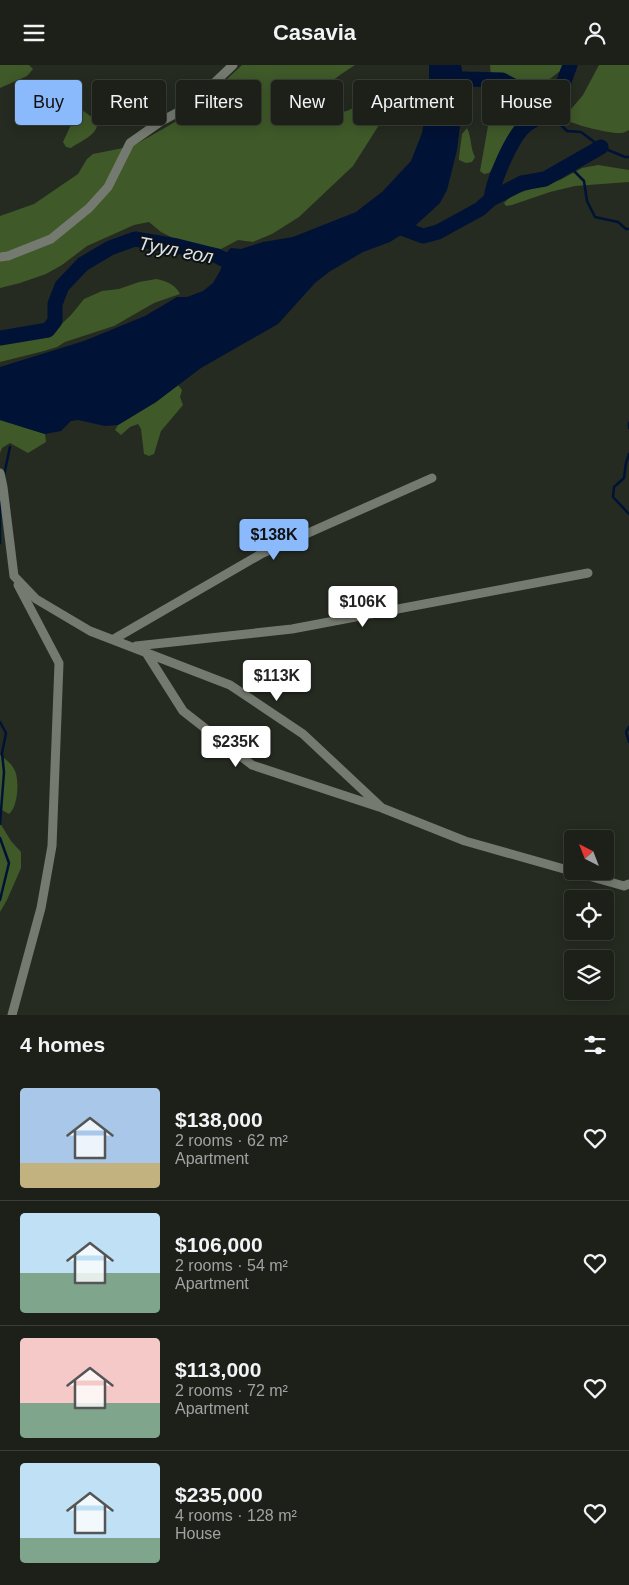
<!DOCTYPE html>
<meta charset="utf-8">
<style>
:root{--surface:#1c2019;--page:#292d26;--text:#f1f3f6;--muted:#a0a3a2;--line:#3a3e38;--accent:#8abafc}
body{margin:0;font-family:Arial,sans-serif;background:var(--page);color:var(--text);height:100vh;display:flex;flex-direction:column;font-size:19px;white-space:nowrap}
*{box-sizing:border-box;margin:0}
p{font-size:16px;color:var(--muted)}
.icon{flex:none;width:28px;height:28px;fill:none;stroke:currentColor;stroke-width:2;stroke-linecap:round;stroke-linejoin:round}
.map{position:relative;height:950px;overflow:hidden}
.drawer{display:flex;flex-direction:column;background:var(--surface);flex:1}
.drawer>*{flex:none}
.banner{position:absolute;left:15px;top:15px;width:600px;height:45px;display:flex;gap:10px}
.needle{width:32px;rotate:318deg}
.fabs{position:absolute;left:564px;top:765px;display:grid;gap:10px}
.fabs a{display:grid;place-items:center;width:50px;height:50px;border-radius:5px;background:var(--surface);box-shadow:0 2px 12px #0003,0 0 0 1px var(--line);font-size:25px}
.price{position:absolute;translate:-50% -42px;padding:0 11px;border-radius:5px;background:#fff;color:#222;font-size:16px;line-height:32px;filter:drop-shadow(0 1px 2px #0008)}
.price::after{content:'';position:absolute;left:50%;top:30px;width:15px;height:11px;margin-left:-8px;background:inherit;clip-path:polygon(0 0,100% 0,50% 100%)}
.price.selected{background:var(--accent);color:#111}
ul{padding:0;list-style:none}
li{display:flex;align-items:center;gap:15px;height:125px;padding:0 20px}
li+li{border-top:1px solid var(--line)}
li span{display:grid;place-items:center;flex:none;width:140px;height:100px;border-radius:5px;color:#555}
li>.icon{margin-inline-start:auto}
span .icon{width:60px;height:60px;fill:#fffc;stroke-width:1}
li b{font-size:21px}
h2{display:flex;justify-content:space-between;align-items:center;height:60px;padding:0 20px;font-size:21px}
.chip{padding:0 18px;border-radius:5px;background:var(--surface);box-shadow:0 2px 12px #0003,0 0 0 1px var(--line);font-size:18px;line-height:45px}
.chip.selected{background:var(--accent);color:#111}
header{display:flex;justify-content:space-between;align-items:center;height:65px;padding:0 20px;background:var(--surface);font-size:22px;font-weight:600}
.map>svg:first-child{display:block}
.green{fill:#3f5929}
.water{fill:#001235}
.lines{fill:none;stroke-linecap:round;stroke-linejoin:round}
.stream{stroke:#001235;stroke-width:2.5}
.river{stroke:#001235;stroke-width:15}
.street{stroke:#747a6f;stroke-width:9}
.labels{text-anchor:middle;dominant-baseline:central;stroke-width:4;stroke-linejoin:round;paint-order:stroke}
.water-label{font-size:19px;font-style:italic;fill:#d8e3f3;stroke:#10120e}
</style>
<header><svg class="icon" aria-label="menu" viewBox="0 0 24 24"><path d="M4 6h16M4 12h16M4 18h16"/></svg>Casavia<svg class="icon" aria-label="person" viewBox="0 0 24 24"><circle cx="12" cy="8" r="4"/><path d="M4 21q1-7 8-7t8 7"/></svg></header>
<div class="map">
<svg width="629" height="950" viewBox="0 0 629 950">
<rect width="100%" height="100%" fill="#252b21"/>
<!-- green -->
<path class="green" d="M0,0h29l4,4 -6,7 -27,12z
M242,0h113c-9,6 -21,13 -28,21 -18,19 14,37 30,18 4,-4 6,-11 10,-16h9l5,6 -2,31 -26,41 -54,51 -27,17 -19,8 -15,-2 -17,9 -42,-8 -18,-9 -12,-10 -15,3 -47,21 -25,19 -16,9 -26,9 -20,5v-72l34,-12 44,-30 9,-15 6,-5 40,-8 49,-28 28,-23z
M490,0h73l-3,6 -14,11 -13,5 -9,15 1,10 -5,12 -13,21 -3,10 -15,18 -5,1 -4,-3 13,-73z
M599,0h30v65c-3,1 -5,3 -8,3 -9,1 -49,-8 -55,-14v-4l17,-20z
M78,42l15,11 4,8c-2,10 -18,16 -26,22l-5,-1 -3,-5 7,-15 2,-15z
M467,63c5,10 3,20 8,29l-3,5 -6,1 -7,-3v-3l3,-23z
M598,100l31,5v12l-54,4 -25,6 -38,13 -6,1 -2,-3 8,-8 48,-15 22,-12z
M156,214c10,2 19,5 24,15l-26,9 -40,23 -49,16 -8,5 -13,4 -44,11v-19l19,-1 33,-9 19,-18 13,-16 18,-8 17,-2 20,-7z
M178,320l4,5 -2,7 3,8 -22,26 -7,23 -5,2 -5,-2 -3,-25 -3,-5 -8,3 -9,8 -6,-5 3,-5 38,-23z
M0,355l45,14 1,8 -18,11 -18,-10 -8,5 -2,5z
M0,690c5,4 11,8 14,14 6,9 4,39 -5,45l-9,-5z
M0,758l11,18 10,11v16l-14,32 -7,12z"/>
<!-- water -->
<path class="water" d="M429,0h32l4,19 -8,66 -10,40 -7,13 -24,22 -26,17 -27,10 -34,20 -14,11 -37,41 -77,44 -45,34 -38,23 -13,1 -27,-6 -7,1 -10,10 -16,3 -45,-14v-53l84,-26 61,-25 32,-19h10l16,-6 10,-8 7,-12 7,-19 4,-4 10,1 22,-7 30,-5 63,-25 9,-7 17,-13 29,-31 11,-28 7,-40z"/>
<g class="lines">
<!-- stream -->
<path class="stream" d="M558,33l1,25 8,8 14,1 20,15 24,10h4
M570,102l14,14 3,20 8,16 23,5 8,7h3
M629,358v5
M629,389l-3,9 -2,15 -10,9 -1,10 16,17
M4,410l6,-28
M0,478v-43
M0,657l6,11 -4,20 2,19 -4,52
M629,662l-3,5 3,10
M0,773l9,25 -9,37"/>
<!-- river -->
<path class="river" d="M448,26l16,-12 38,1 25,13 31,5 12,-33
M491,134c2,-18 21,-63 35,-74 15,-11 21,-8 32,-27
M388,158l35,13 15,-4 42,-23 11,-10 31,-16 23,-4 56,-32
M0,273l48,-8 7,-9v-17l7,-18 21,-22 27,-16 25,-9 42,7 40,10 26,13"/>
<!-- street -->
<path class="street" d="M0,192l8,-1 43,-17 38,-31 19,-21 22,-44 30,-21 31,-17 42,-40
M0,408l3,14 11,89 22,23 54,32 140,54 73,49 79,74 83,33 159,45 5,-2
M114,574l147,-85 171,-76
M136,581l156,-17 296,-56
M145,586l38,60 69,54 127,42
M12,950l29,-107 11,-62 7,-183 -41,-78"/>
</g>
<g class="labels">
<!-- water labels -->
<g class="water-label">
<text transform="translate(176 185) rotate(11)">Туул гол</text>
</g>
</g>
</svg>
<div class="fabs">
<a><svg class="needle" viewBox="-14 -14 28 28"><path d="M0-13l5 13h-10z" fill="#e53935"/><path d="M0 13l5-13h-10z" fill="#a0a3a2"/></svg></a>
<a><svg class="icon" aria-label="locate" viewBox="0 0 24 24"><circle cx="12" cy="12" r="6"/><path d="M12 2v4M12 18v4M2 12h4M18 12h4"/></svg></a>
<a><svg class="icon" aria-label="layers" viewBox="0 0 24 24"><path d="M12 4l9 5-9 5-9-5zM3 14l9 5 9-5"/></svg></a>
</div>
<b class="price selected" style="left:274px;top:496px">$138K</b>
<b class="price" style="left:363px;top:563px">$106K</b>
<b class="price" style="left:277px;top:637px">$113K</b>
<b class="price" style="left:236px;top:703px">$235K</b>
<div class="banner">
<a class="chip selected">Buy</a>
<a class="chip">Rent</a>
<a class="chip">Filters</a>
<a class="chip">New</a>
<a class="chip">Apartment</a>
<a class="chip">House</a>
</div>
</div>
<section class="drawer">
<h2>4 homes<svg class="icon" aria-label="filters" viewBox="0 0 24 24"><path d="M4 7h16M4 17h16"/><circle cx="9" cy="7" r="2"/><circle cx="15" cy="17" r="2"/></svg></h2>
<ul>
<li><span style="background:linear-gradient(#a9c7e8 75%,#c2b280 0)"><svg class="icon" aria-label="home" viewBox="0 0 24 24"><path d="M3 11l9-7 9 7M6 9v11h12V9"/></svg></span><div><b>$138,000</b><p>2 rooms · 62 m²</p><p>Apartment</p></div><svg class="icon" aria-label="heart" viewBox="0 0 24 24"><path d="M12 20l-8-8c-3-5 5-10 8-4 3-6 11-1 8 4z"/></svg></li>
<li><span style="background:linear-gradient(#bfe0f5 60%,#7fa58c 0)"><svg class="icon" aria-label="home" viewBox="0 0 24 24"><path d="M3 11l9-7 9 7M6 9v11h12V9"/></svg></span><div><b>$106,000</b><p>2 rooms · 54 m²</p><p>Apartment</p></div><svg class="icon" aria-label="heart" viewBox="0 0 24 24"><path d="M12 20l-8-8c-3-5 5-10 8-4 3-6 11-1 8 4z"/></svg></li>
<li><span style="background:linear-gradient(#f6c9c9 65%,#7fa58c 0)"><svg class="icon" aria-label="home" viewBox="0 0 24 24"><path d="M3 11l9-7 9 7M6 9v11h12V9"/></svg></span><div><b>$113,000</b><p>2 rooms · 72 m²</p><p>Apartment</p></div><svg class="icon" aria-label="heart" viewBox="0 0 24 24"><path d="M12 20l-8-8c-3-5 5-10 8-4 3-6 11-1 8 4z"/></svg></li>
<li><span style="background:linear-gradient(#bfe0f5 75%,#7fa58c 0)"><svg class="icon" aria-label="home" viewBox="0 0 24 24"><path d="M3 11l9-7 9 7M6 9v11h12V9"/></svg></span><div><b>$235,000</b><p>4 rooms · 128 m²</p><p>House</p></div><svg class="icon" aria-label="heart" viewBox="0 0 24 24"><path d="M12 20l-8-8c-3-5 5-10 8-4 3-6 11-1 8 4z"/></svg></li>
</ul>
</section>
